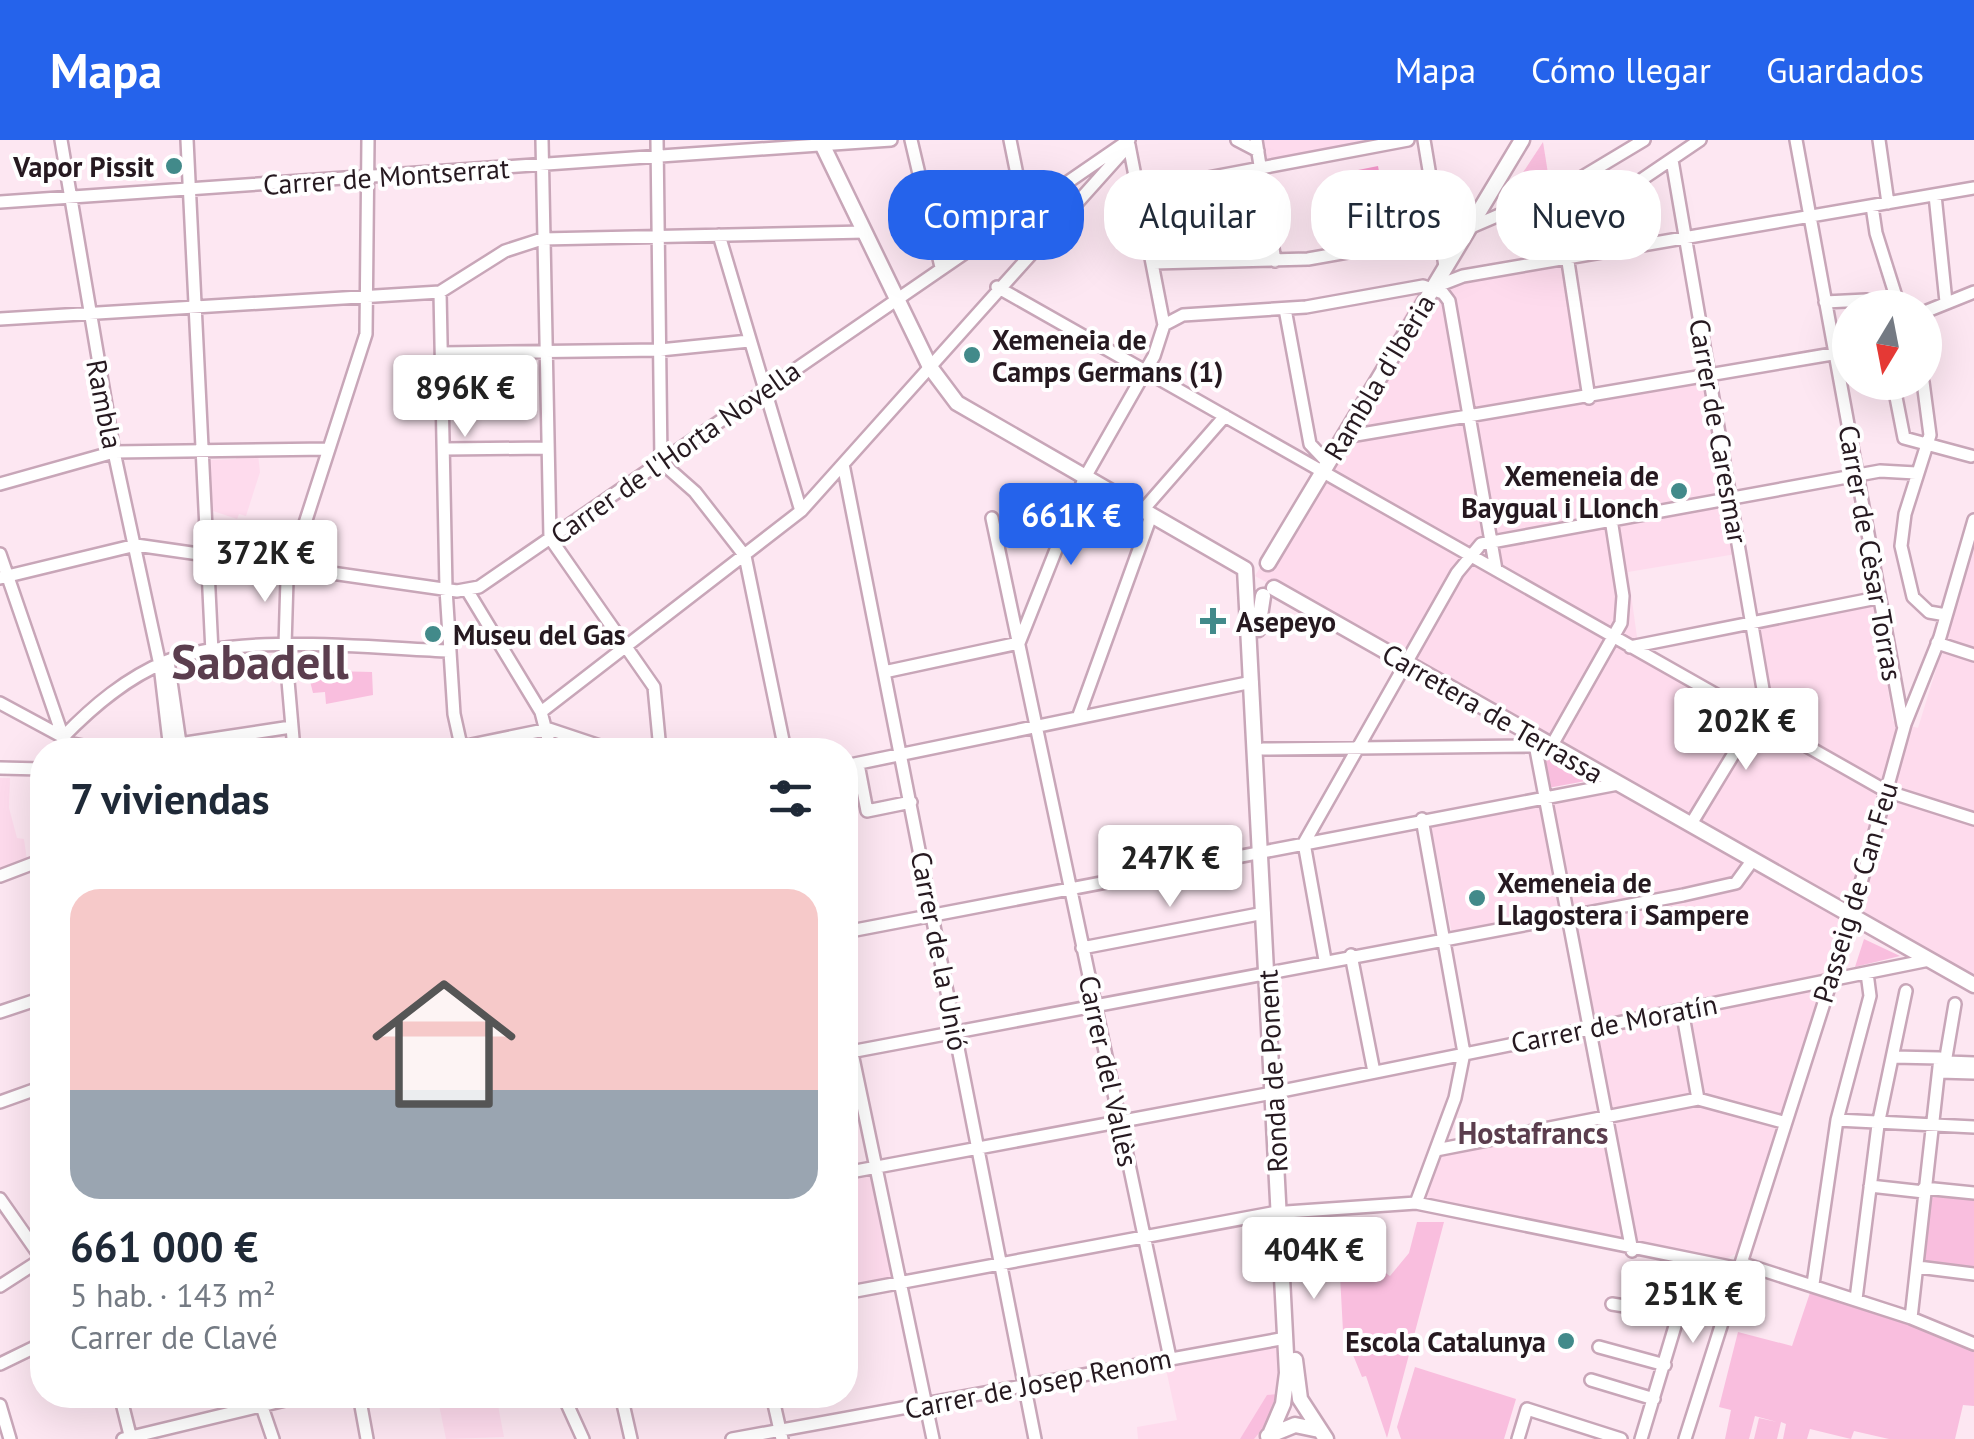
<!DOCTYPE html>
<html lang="es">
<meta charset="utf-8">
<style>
:root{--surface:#fff;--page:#f2f2f3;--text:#1f2937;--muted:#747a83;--accent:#2563eb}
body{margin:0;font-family:"PT Sans",sans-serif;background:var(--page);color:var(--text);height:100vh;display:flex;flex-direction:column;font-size:38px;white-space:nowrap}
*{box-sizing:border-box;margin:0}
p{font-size:32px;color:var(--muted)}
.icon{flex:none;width:55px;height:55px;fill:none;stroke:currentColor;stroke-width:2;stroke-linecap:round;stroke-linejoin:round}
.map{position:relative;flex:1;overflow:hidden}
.details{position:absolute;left:30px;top:598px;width:828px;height:670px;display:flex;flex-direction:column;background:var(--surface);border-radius:40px;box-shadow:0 10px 40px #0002}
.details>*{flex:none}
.top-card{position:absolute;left:888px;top:30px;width:935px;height:90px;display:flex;gap:20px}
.needle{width:65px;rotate:190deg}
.controls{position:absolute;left:1832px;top:150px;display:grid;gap:20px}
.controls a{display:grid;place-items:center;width:110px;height:110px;border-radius:50%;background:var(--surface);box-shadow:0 10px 40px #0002;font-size:50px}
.price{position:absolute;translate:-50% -85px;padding:0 22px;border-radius:10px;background:#fff;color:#222;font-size:32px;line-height:65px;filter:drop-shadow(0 2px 5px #0008)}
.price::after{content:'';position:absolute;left:50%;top:60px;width:30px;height:22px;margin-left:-15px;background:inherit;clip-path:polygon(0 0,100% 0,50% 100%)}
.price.selected{background:var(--accent);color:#fff}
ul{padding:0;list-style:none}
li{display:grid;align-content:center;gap:20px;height:530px;padding:0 40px}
li span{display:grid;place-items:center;height:310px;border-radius:30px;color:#555}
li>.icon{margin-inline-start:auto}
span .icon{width:180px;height:180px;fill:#fffc;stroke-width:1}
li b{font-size:42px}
h2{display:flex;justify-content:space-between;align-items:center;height:120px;padding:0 40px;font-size:42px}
.pill{padding:0 35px;border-radius:40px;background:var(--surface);box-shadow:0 10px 40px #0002;font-size:35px;line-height:90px}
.pill.selected{background:var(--accent);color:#fff}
header{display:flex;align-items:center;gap:60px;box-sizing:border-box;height:140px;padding:0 50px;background:var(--accent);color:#fff}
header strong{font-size:48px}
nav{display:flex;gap:55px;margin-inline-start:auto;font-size:35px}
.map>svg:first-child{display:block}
.built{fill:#fedbed}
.green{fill:#f9bede}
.water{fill:#f497cb}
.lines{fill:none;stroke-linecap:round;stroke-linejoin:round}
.minor-casing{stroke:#c8a6b8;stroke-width:16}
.major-casing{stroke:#c8a6b8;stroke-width:19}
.minor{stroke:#fff;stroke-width:11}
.major{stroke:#fff;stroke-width:14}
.poi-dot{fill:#428a8a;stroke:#fff;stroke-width:4}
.labels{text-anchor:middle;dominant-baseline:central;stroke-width:8;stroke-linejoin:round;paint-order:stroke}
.poi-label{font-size:28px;font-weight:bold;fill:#261920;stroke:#fff;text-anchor:start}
.street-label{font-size:28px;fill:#261920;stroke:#fff}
.neighbourhood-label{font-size:30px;font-weight:bold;fill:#5b3e4e;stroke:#fff}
.town-label{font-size:48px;font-weight:bold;fill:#5b3e4e;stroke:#fff}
</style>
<header>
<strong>Mapa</strong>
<nav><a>Mapa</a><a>Cómo llegar</a><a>Guardados</a></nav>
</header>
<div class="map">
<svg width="1974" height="1299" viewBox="0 0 1974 1299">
<rect width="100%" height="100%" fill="#fde7f2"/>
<!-- built -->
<path class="built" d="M1262,0h118l-114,21z
M1561,119l29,144 117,-21 29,172 -108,18 12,87 138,78 -20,-111 117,-20 18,115 25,7 56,-182v436l-122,-66 -115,337 -24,12 -297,-62 24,-50 160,-26 -38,-202 -108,19 -23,-118 110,-25 61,-8 9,-23 -356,-194 167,-291z
M236,313l22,1 2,18 -14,44 -7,-2 -2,5 -27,-9 -2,-50 28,-1z
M0,638h10l-1,30 8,30 7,1 3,22 -27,10z
M873,1034l21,103 -49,9v-107z
M1286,1198l1,35 -22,66h-127l-1,-12 40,-7 -13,-60z
M437,1255h59l8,42 -58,2z"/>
<!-- green -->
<path class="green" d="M1543,2l7,44 -26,12 -6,-18z
M1388,61l8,28 -60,10 -5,-29z
M332,531l40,1 1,23 -47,9 -1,-12 -12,1 -3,-12 22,-5z
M1544,614l47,25v1l-43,8z
M1864,799l36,17 -45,11z
M1924,1048l50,5v81l-56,-7z
M1417,1082h27l-57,216 -21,-62 -4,1 -11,-27h-7l-4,-75 7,-1v-11l14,-1 5,6 6,-4 18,12 19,-23z
M1813,1144l161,60v62l-11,-1 -8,34h-66l-35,-8 -3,8 -41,-10 -3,10h-24l3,-15 -5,-2 -4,17h-23l5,-21 18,4 -22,-6 -6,23h-24l6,-29 -12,-3 19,-75 54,14z
M1415,1227l101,32 -12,40h-103l-4,-12z
M1278,1254l-8,26 -16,19h-14l27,-44z"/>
<!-- water -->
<path class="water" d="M1378,26l3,16 -45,9 -3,-16z"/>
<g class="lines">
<defs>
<path id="minor" d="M61,0l53,312 46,213 10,85
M187,0l25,512
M542,0l8,398 104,149 6,63
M657,0l4,322 34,30 50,64 40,194
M911,0l30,127
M1010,0l14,69 18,33
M1237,0l21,11
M1256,0l19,121
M1424,0l21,126
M1796,0l107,585
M1879,0l9,63
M1129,5l35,180
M1672,20l97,564
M1139,51l269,-51
M1935,55l11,107
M0,62l891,-62
M1872,66l4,27 22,70
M1469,88l100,-43 75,-45
M719,95l82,276
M1153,123l155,-4 131,-23
M997,147l889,504 88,28
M1432,148l31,-12 511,-88
M440,152l6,297 8,125 8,36
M1825,162l41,-2 47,8
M1285,169l25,135 18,19
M1925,177l2,-6 47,-19
M0,179l440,-27 65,-41 37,-12 323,-7
M1164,185l19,-10 123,-8 117,-21 20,7 6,8 47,269
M442,213l218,-3 89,-9
M1893,242l11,56 67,18
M1923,242l7,53 -25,79 -4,32 12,51 16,15 17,3
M1589,258l-27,-175 76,-41 62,-42
M1344,297l506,-86
M445,309l101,-1
M843,324l192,975
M0,344l114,-32 214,-3
M1142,371l83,-95
M992,378l178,840
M0,414l63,183v13
M0,438l136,-33 321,46 22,-4 650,-447
M467,450l74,122 10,38
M1019,503l65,-164 70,-123 10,-31
M1937,503l37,12
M1630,507l247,-49
M168,521l13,89
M884,532l135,-29
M0,563l63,34
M541,572l260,-201 328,-366
M1079,575l72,-199
M1533,594l99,517
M63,597c30,-31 63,-59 104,-76 71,-28 204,-13 282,-10
M63,602l41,8
M179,604l112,-17
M1552,605l69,-122 2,-27 -12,-77
M1263,609l270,-3
M294,610l-9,-104 2,-67 79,-245 2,-194
M447,610l102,-21 63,21
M858,624l9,47 44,-9
M845,626l407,-84
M0,628l42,1
M1691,684l68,-112
M1304,703l153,-270 24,-29 399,-73 36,2
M1304,703l21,117
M0,736l42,-16
M845,792l773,-148
M1082,808l182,-35
M1351,815l23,117
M1682,870l16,89 85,23
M0,872l42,-14
M845,880l88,419
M845,913l838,-158 53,-12 16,-22
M1893,917l47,1 -29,260
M1947,922l27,1
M1944,929l11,-65
M1939,932l35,1
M0,962l42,-15
M1837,980l137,7
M1436,1010l262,-51
M845,1033l422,-79 662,-134
M1870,1046l54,6
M1924,1048l50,5
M0,1059l42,60
M1416,1063l39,-105 9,-45 -42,-234
M1741,1123l170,55 63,26
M1918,1127l56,7
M1813,1144l24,-164 33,-124 -3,-23
M0,1146l42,-27
M845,1153l427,-80 144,-10 324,66
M1856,1159l22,-174 28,-134
M1612,1164l68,11
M1599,1207l66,18
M0,1224l35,-17
M1591,1240l63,19
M120,1255l11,44
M258,1255l15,44
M359,1255l8,44
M563,1255l20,44
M621,1255l10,44
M772,1255l10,44
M0,1265l10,34
M123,1299l183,-44
M732,1299l554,-101
M1518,1299l9,-30 94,30
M1641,1299l53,-176
M1685,1299l167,-524 53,-191 35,-87 34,-117"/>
<path id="major" d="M820,0l110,227 27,36 288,166
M1268,423l254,-423
M1245,429l42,804 -4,31 -12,28
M1274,448l700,397
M1258,489l5,-33
M1295,1220l5,39 26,40
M1268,1296l27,-11 24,5"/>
</defs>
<!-- minor casing -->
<use href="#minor" class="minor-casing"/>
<!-- major casing -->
<use href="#major" class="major-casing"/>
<!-- minor -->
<use href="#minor" class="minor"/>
<!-- major -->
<use href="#major" class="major"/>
</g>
<!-- markers -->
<g class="poi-dot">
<circle cx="174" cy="26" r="10"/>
<circle cx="972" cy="215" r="10"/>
<circle cx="1679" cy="351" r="10"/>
<path d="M1208 466h10v10h10v10h-10v10h-10v-10h-10v-10h10z"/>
<circle cx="433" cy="494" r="10"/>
<circle cx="1477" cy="758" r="10"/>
<circle cx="1566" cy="1201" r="10"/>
</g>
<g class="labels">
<!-- poi labels -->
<g class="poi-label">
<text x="154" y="26" text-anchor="end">Vapor Pissit</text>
<text x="992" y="199">Xemeneia de<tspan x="992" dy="32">Camps Germans (1)</tspan></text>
<text x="1659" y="335" text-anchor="end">Xemeneia de<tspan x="1659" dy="32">Baygual i Llonch</tspan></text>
<text x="1236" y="481">Asepeyo</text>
<text x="453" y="494">Museu del Gas</text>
<text x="1497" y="742">Xemeneia de<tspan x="1497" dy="32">Llagostera i Sampere</tspan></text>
<text x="1546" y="1201" text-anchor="end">Escola Catalunya</text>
</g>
<!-- street labels -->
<g class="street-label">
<text transform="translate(386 36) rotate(-4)">Carrer de Montserrat</text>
<text transform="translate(1379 237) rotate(-59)">Rambla d'Ibèria</text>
<text transform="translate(105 264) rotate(79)">Rambla</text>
<text transform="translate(1719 291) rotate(80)">Carrer de Caresmar</text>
<text transform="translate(675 312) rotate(-35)">Carrer de l'Horta Novella</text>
<text transform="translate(1871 413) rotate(80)">Carrer de Cèsar Torras</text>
<text transform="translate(1493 573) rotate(30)">Carretera de Terrassa</text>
<text transform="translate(1855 752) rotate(-73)">Passeig de Can Feu</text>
<text transform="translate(940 811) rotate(79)">Carrer de la Unió</text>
<text transform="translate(1614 883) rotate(-11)">Carrer de Moratín</text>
<text transform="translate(1109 931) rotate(78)">Carrer del Vallès</text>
<text transform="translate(1272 931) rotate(-93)">Ronda de Ponent</text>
<text transform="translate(1038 1243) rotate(-11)">Carrer de Josep Renom</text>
</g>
<!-- neighbourhood labels -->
<g class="neighbourhood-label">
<text x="1533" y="992">Hostafrancs</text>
</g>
<!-- town labels -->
<g class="town-label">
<text x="260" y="521">Sabadell</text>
</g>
</g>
</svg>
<div class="controls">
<a><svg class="needle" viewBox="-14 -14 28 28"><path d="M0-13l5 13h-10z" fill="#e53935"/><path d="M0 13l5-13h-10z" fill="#747a83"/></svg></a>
</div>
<b class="price" style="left:465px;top:300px">896K €</b>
<b class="price selected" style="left:1071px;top:428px">661K €</b>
<b class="price" style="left:265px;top:465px">372K €</b>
<b class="price" style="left:1746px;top:633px">202K €</b>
<b class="price" style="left:1170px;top:770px">247K €</b>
<b class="price" style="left:1314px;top:1162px">404K €</b>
<b class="price" style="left:1693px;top:1206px">251K €</b>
<div class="top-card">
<a class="pill selected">Comprar</a>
<a class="pill">Alquilar</a>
<a class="pill">Filtros</a>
<a class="pill">Nuevo</a>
</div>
<section class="details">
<h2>7 viviendas<svg class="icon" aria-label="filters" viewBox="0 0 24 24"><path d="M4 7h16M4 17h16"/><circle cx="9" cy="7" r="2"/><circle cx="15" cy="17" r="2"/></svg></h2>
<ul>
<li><span style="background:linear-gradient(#f6c9c9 65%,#9aa5b1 0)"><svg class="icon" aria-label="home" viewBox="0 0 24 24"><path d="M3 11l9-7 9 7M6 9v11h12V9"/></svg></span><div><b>661 000 €</b><p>5 hab. · 143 m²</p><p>Carrer de Clavé</p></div></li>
</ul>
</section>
</div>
